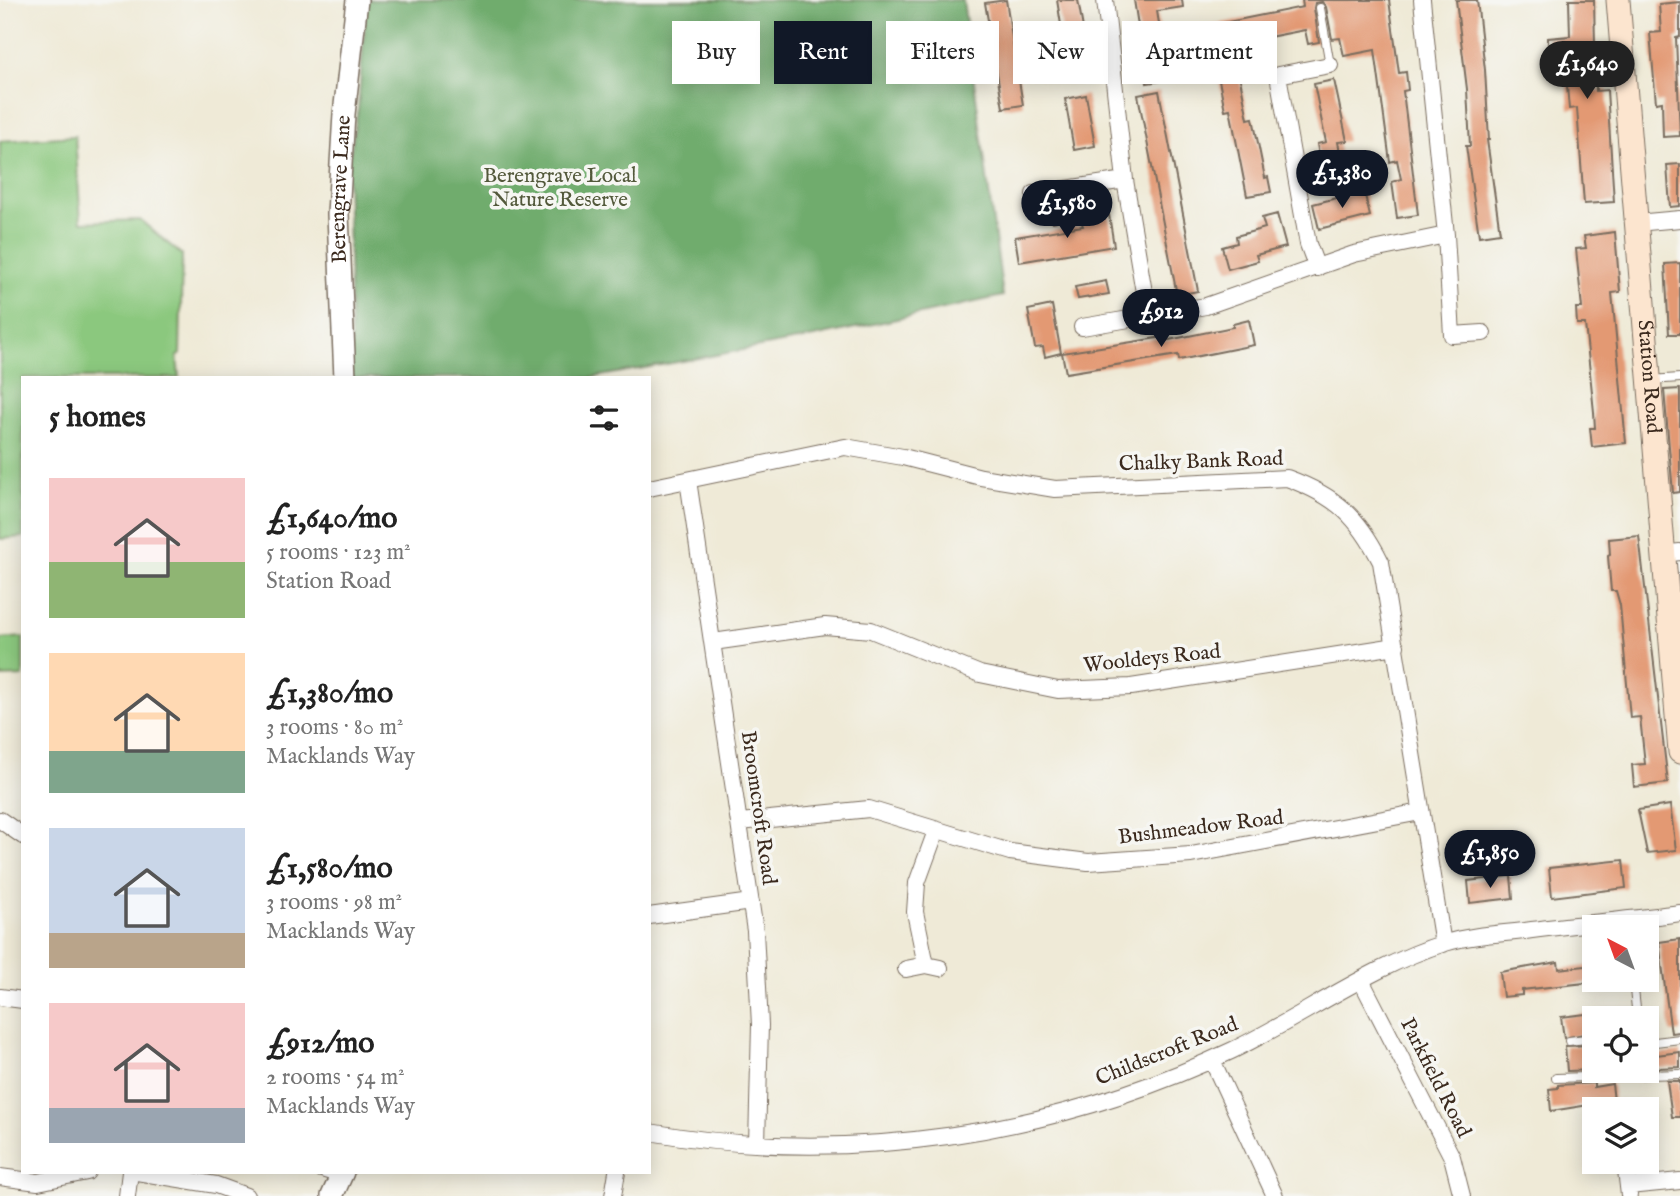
<!DOCTYPE html>
<meta charset="utf-8">
<style>
:root{--surface:#fff;--page:#f6f6f6;--text:#222;--muted:#767676;--accent:#111827}
body{margin:0;font-family:"IM FELL English",serif;background:var(--page);color:var(--text);height:100vh;display:flex;flex-direction:column;font-size:26px;white-space:nowrap}
*{box-sizing:border-box;margin:0}
p{font-size:23px;color:var(--muted)}
.icon{flex:none;width:38px;height:38px;fill:none;stroke:currentColor;stroke-width:2;stroke-linecap:round;stroke-linejoin:round}
.map{position:relative;flex:1;overflow:hidden}
.sheet{position:absolute;left:21px;top:376px;width:630px;height:798px;display:flex;flex-direction:column;background:var(--surface);border-radius:0px;box-shadow:0 4px 18px #0003}
.sheet>*{flex:none}
.guide{position:absolute;left:672px;top:21px;width:665px;height:63px;display:flex;gap:14px}
.needle{width:46px;rotate:319deg}
.buttons{position:absolute;left:1582px;top:915px;display:grid;gap:14px}
.buttons a{display:grid;place-items:center;width:77px;height:77px;border-radius:0px;background:var(--surface);box-shadow:0 4px 18px #0003;font-size:35px}
.price{position:absolute;translate:-50% -60px;padding:0 16px;border-radius:24px;background:var(--accent);color:#fff;font-size:23px;line-height:46px;filter:drop-shadow(0 2px 4px #0008)}
.price::after{content:'';position:absolute;left:50%;top:42px;width:21px;height:16px;margin-left:-10px;background:inherit;clip-path:polygon(0 0,100% 0,50% 100%)}
.price.active{background:#222;color:#fff}
ul{padding:0;list-style:none}
li{display:flex;align-items:center;gap:21px;height:175px;padding:0 28px}
li span{display:grid;place-items:center;flex:none;width:196px;height:140px;border-radius:0px;color:#555}
li>.icon{margin-inline-start:auto}
span .icon{width:84px;height:84px;fill:#fffc;stroke-width:1}
li b{font-size:30px}
h2{display:flex;justify-content:space-between;align-items:center;height:84px;padding:0 28px;font-size:30px}
.chip{padding:0 24px;border-radius:0px;background:var(--surface);box-shadow:0 4px 18px #0003;font-size:24px;line-height:63px}
.chip.active{background:var(--accent);color:#fff}
.map>svg:first-child{display:block}
.green{fill:#8bc87e;stroke:#63794e;stroke-width:2}
.forest{fill:#70ac6d;stroke:#566b46;stroke-width:2}
.building{fill:#e39973}
.lines{fill:none;stroke-linecap:round;stroke-linejoin:round}
.service-casing{stroke:#7a6d5f;stroke-width:10}
.minor-casing{stroke:#7a6d5f;stroke-width:18}
.tertiary-casing{stroke:#7a6d5f;stroke-width:24}
.secondary-casing{stroke:#7a6d5f;stroke-width:25}
.service{stroke:#fff;stroke-width:8}
.minor{stroke:#fff;stroke-width:16}
.tertiary{stroke:#fff;stroke-width:21}
.secondary{stroke:#fce5cf;stroke-width:23}
.labels{text-anchor:middle;dominant-baseline:central;stroke-width:7;stroke-linejoin:round;paint-order:stroke}
.park-label{font-size:21px;fill:#53593b;stroke:#f6f6f2}
.street-label{font-size:21px;fill:#3b2a1e;stroke:#f6f6f2}
</style>
<div class="map">
<svg width="1680" height="1196" viewBox="0 0 1680 1196">
<rect width="100%" height="100%" fill="#f6f6f2"/>
<filter id="ink" filterUnits="userSpaceOnUse"><feTurbulence type="fractalNoise" baseFrequency=".0143" numOctaves="2"/><feDisplacementMap in="SourceGraphic" scale="14" xChannelSelector="R" yChannelSelector="G"/><feConvolveMatrix kernelMatrix="1 2 1 2 8 2 1 2 1" color-interpolation-filters="sRGB"/></filter>
<filter id="wash" filterUnits="userSpaceOnUse"><feTurbulence type="fractalNoise" baseFrequency=".00686" numOctaves="4" result="noise"/><feDisplacementMap in="SourceGraphic" scale="28" xChannelSelector="R" yChannelSelector="G"/><feGaussianBlur stdDeviation="1.57" result="paint"/><feColorMatrix in="noise" values="0 0 0 0 0 0 0 0 0 0 0 0 0 0 0 0 0 1.4 0 .05"/><feComposite in="paint" operator="in"/></filter>
<g filter="url(#wash)">
<rect width="100%" height="100%" fill="#efead7"/>
<!-- green -->
<path class="green" d="M75,136l6,86 59,-2 42,35 -2,100 -3,1 2,22h-156v159l-23,2v-398z
M23,637v39l-23,1v-38z"/>
<!-- forest -->
<path class="forest" d="M367,0h596l40,296 -189,41 -224,41h-238l-5,-206 11,-63z"/>
<g id="blocks">
<!-- building -->
<path class="building" d="M1006,0l17,105 -20,3 -18,-105z
M1057,0h21l6,34 -21,3z
M1134,0h48l1,7 -26,4 11,69 -21,3z
M1302,0h87l10,73 7,-1 2,18 -5,1 15,124 -21,3 -5,-36 9,-3 -4,-19 -7,2 -15,-112 -31,6 -4,-18 -8,1 -6,-32 -4,-5 -7,1 -1,5 5,34 -11,2 -3,-14 -72,14 15,75 5,-1 12,60 3,-1 3,15 -24,4 -17,-87 -5,1 -17,-84 95,-19z
M1456,0h21l8,70 4,70h-2l13,93 -21,3 -13,-90h4l-3,-57z
M1569,0h25l2,91 11,-1 7,112 -30,2 -7,-96 -8,1 -3,-35 -7,1 -1,-23h-10v-14l22,-2z
M1680,2v35l-4,1 4,98 -17,1 -1,-35 -6,1 -6,-70 11,-1 -2,-28z
M1334,80l13,61 -9,1 6,29 -21,4 -6,-31 9,-2 -12,-58z
M1159,91l39,200 -21,4 -39,-200z
M1086,95l9,51 -21,4 -9,-51z
M1680,164v42l-10,1 -3,-42z
M1364,191l6,25 -51,13 -6,-25z
M1277,214l9,33 -30,8 2,6 -30,8 -6,-22 15,-4 -1,-7 29,-8 -3,-10z
M1109,215l5,31 -95,16 -4,-25 68,-11 -2,-6z
M1615,232l5,60 -8,1 14,150 -34,4 -2,-19h5l-1,-16 -9,-88h-8l-1,-16h6l-6,-59 10,-1 -2,-12z
M1680,263v71h-11l-4,-70z
M1106,281l3,13 -31,5 -3,-12z
M1052,305l9,48 -16,4 -2,-10 -8,1 -7,-38z
M1249,320l5,25 -75,15 -1,-5 -112,18 -4,-20 102,-16v4l69,-14v-3z
M1680,389v103l-7,1 -9,-103z
M1639,536l29,247 -34,4 -2,-22 13,-1 -5,-47 -10,1 -10,-113 -4,-14h-5l-3,-35 2,-1 -1,-16z
M1670,805l6,45 -29,3 -9,-43z
M1623,860l3,28 -74,9 -3,-29z
M1511,876l2,22 -43,5 -2,-22z
M1680,939v93l-9,1 -12,-91z
M1558,962l1,7 35,-4v17l-72,8v5l-19,2 -3,-25z
M1594,1013v19l-30,6 -3,-21z
M1594,1045v25l-27,1 -2,-25z
M1680,1052v15l-23,1 -1,-13z
M1667,1081h13v36h-8z
M1594,1083v4l18,-3 2,17 -63,10 -2,-22 9,-1v-3z"/>
</g>
</g>
<g filter="url(#ink)">
<use href="#blocks" fill-opacity="0" stroke="#7a6d5f" stroke-width="2"/>
<g class="lines">
<defs>
<path id="service" d="M1320,8l10,57
M1650,380l30,-2
M1633,980l4,38
M1569,1041l25,-3
M1647,1043l33,-4
M1556,1078l124,-4
M318,1172l19,6"/>
<path id="minor" d="M1105,0l20,180 23,136
M1422,0l24,235 6,100 31,-2
M1036,70l75,-11
M1050,192l4,22
M1034,194l91,-14
M1636,223l44,-4
M1317,268l-9,-24 -30,-169 52,-10
M1082,327l124,-21 148,-52 92,-19
M688,480l67,451 5,94 -3,119
M649,488l196,-41 58,10 78,20 74,12 232,-11c49,18 71,38 94,84l62,382
M1662,554l18,-2
M713,642l112,-16 46,4 109,44 78,16 73,-3 265,-41
M0,820l23,16
M740,822l129,-13 141,43 78,10 103,-7 230,-43
M649,916l102,-14
M926,965l-11,-53 2,-29 19,-52
M906,969l20,-4 14,3
M1362,982l90,175 10,39
M0,997l23,3
M1212,1060l63,136
M649,1132c198,34 403,4 584,-82 67,-32 142,-86 212,-107 26,-8 53,-9 80,-12 51,-7 104,-11 155,-18
M1625,1162l4,33
M137,1172l79,13 30,11
M0,1177l38,5 49,-10
M1628,1186l52,-5
M127,1196l3,-24
M613,1196l4,-24"/>
<g id="tertiary">
<path id="s1" d="M345,378l-7,-164 6,-100 13,-114"/>
<path d="M332,1196l11,-24"/>
</g>
<g id="secondary">
<path id="s2" d="M1618,0l62,752"/>
</g>
</defs>
<!-- service casing -->
<use href="#service" class="service-casing"/>
<!-- minor casing -->
<use href="#minor" class="minor-casing"/>
<!-- tertiary casing -->
<use href="#tertiary" class="tertiary-casing"/>
<!-- secondary casing -->
<use href="#secondary" class="secondary-casing"/>
<!-- service -->
<use href="#service" class="service"/>
<!-- minor -->
<use href="#minor" class="minor"/>
<!-- tertiary -->
<use href="#tertiary" class="tertiary"/>
<!-- secondary -->
<use href="#secondary" class="secondary"/>
</g>
</g>
<g class="labels">
<!-- park labels -->
<g class="park-label">
<text x="560" y="176">Berengrave Local<tspan x="560" dy="24">Nature Reserve</tspan></text>
</g>
<!-- street labels -->
<g class="street-label">
<text stroke="none"><textPath href="#s1" startOffset="189">Berengrave Lane</textPath></text>
<text stroke="none"><textPath href="#s2" startOffset="378">Station Road</textPath></text>
<text transform="translate(1201 462) rotate(-2)">Chalky Bank Road</text>
<text transform="translate(1152 659) rotate(-6)">Wooldeys Road</text>
<text transform="translate(758 808) rotate(82)">Broomcroft Road</text>
<text transform="translate(1201 828) rotate(-7)">Bushmeadow Road</text>
<text transform="translate(1167 1052) rotate(-22)">Childscroft Road</text>
<text transform="translate(1435 1078) rotate(63)">Parkfield Road</text>
</g>
</g>
</svg>
<div class="buttons">
<a><svg class="needle" viewBox="-14 -14 28 28"><path d="M0-13l5 13h-10z" fill="#e53935"/><path d="M0 13l5-13h-10z" fill="#767676"/></svg></a>
<a><svg class="icon" aria-label="locate" viewBox="0 0 24 24"><circle cx="12" cy="12" r="6"/><path d="M12 2v4M12 18v4M2 12h4M18 12h4"/></svg></a>
<a><svg class="icon" aria-label="layers" viewBox="0 0 24 24"><path d="M12 4l9 5-9 5-9-5zM3 14l9 5 9-5"/></svg></a>
</div>
<b class="price active" style="left:1587px;top:101px">£1,640</b>
<b class="price" style="left:1342px;top:210px">£1,380</b>
<b class="price" style="left:1067px;top:240px">£1,580</b>
<b class="price" style="left:1161px;top:349px">£912</b>
<b class="price" style="left:1490px;top:890px">£1,850</b>
<div class="guide">
<a class="chip">Buy</a>
<a class="chip active">Rent</a>
<a class="chip">Filters</a>
<a class="chip">New</a>
<a class="chip">Apartment</a>
</div>
<section class="sheet">
<h2>5 homes<svg class="icon" aria-label="filters" viewBox="0 0 24 24"><path d="M4 7h16M4 17h16"/><circle cx="9" cy="7" r="2"/><circle cx="15" cy="17" r="2"/></svg></h2>
<ul>
<li><span style="background:linear-gradient(#f6c9c9 60%,#8fb573 0)"><svg class="icon" aria-label="home" viewBox="0 0 24 24"><path d="M3 11l9-7 9 7M6 9v11h12V9"/></svg></span><div><b>£1,640/mo</b><p>5 rooms · 123 m²</p><p>Station Road</p></div></li>
<li><span style="background:linear-gradient(#ffd9b3 70%,#7fa58c 0)"><svg class="icon" aria-label="home" viewBox="0 0 24 24"><path d="M3 11l9-7 9 7M6 9v11h12V9"/></svg></span><div><b>£1,380/mo</b><p>3 rooms · 80 m²</p><p>Macklands Way</p></div></li>
<li><span style="background:linear-gradient(#c9d6e8 75%,#b9a48a 0)"><svg class="icon" aria-label="home" viewBox="0 0 24 24"><path d="M3 11l9-7 9 7M6 9v11h12V9"/></svg></span><div><b>£1,580/mo</b><p>3 rooms · 98 m²</p><p>Macklands Way</p></div></li>
<li><span style="background:linear-gradient(#f6c9c9 75%,#9aa5b1 0)"><svg class="icon" aria-label="home" viewBox="0 0 24 24"><path d="M3 11l9-7 9 7M6 9v11h12V9"/></svg></span><div><b>£912/mo</b><p>2 rooms · 54 m²</p><p>Macklands Way</p></div></li>
</ul>
</section>
</div>
